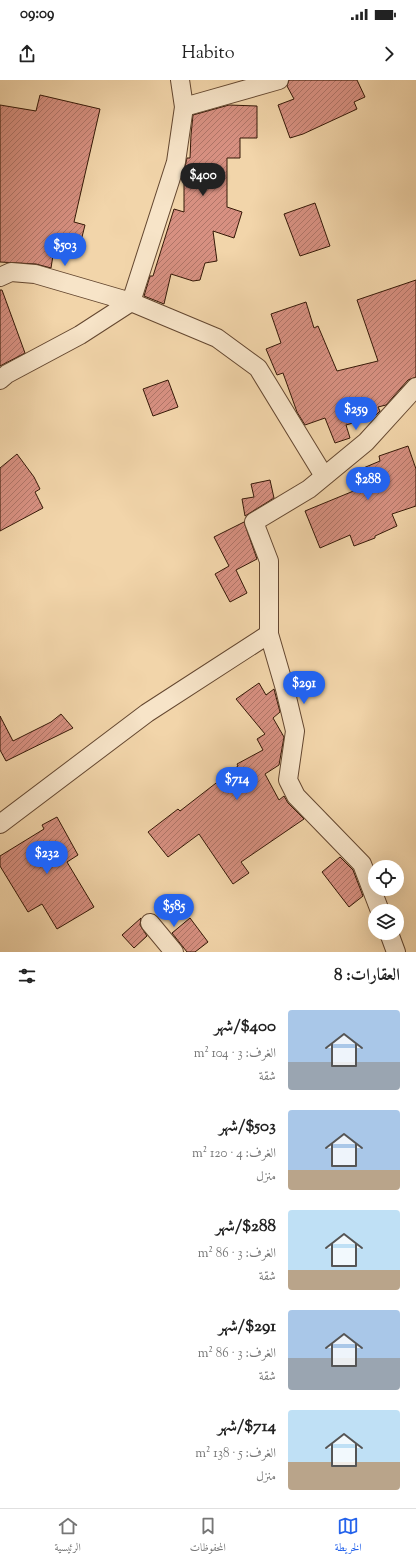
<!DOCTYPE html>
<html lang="ar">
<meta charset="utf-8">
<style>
:root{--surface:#fff;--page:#f6f6f6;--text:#222;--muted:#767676;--line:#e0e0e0;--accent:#2563eb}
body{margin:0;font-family:"Sorts Mill Goudy",Amiri,serif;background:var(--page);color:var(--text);direction:rtl;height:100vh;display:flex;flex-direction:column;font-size:15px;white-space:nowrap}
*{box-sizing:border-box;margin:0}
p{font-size:13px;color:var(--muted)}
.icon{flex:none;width:22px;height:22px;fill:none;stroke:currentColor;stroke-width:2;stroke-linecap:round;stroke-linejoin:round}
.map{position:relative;height:872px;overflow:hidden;direction:ltr}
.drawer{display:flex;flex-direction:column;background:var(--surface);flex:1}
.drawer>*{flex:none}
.fabs{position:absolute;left:368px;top:780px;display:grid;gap:8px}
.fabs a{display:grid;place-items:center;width:36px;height:36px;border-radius:50%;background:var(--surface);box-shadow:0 4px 16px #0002;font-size:20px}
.price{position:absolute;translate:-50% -34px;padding:0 9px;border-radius:14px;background:var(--accent);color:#fff;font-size:13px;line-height:26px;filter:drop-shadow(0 1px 2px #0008)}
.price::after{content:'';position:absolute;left:50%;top:24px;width:12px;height:9px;margin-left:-6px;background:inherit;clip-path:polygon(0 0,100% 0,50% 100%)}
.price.active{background:#222;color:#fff}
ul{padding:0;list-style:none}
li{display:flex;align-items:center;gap:12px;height:100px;padding:0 16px}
li span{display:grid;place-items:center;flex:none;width:112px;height:80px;border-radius:4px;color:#555}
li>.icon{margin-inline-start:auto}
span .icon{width:48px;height:48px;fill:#fffc;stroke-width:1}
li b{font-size:17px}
h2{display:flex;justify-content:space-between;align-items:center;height:48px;padding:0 16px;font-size:17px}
.status{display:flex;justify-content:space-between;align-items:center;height:28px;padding:0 20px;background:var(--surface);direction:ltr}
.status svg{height:11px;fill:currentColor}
header{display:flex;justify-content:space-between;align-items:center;height:52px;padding:0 16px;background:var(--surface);font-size:18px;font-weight:600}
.tab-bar{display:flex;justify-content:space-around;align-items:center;height:56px;border-top:1px solid var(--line);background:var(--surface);font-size:11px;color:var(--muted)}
.tab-bar a{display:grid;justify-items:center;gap:2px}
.tab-bar .active{color:var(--accent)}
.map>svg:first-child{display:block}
.building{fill:url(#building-hatch);stroke:#351807}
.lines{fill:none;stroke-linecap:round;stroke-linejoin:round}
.minor-casing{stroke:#644730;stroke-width:20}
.minor{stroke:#f7e4c8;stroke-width:18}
</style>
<div class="status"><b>09:09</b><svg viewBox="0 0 49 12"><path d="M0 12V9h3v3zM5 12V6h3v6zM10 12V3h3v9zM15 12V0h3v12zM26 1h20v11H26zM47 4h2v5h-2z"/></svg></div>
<header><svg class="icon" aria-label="forward" viewBox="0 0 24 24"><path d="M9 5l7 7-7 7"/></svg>Habito<svg class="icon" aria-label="share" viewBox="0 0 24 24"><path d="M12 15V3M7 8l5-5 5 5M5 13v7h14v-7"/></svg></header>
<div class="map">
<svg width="416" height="872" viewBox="0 0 416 872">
<defs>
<pattern id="building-hatch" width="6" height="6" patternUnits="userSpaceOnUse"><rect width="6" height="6" fill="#d79081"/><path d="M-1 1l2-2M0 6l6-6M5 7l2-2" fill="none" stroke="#af7568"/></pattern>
</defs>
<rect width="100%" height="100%" fill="#f2d5aa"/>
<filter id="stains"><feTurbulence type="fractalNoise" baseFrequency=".005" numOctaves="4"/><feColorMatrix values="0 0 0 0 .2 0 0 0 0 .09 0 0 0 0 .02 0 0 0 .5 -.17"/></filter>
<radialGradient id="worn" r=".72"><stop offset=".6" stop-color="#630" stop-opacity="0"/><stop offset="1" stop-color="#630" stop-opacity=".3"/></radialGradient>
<!-- building -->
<path class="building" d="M289,0h68l8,17 -11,5 3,7 -54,25 -13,4 -12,-33 16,-6 -7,-13z
M40,15l60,14 -26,113 11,3 -4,16 -18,-4 -1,1 -6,-1 -5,31 -15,-4 -36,-2v-157l36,6z
M229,25l28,1v32h-17v20h-13v49l15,5 -8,26 -21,-7 4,30 -12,2 -5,17 -7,1 -22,-7 -7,30 -20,-8 6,-20h3l21,-67 10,3v-41l3,-13h3l1,-23 2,-20z
M315,123l15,43 -30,10 -16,-42z
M416,200v97l-8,3 -22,25 -8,2 2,4 -6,6 -28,8 4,13 -15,5 -10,-25 -20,7 -8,-13 -14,-39 -6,2 -11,-26 15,-6 -10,-29 35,-12 8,26 4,-2 19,45 41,-10 -21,-61z
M0,210h2l23,63 -25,13z
M168,300l10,27 -25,9 -10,-27z
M408,366l8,23v37l-24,8 5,12 -22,10v2l-21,8 -4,-11 -30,13 -15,-37 51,-21 -7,-16 31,-13 -1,-5z
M17,374l17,23 6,12 -5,3 8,16 -43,23v-63z
M270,400l4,18 -29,18 -3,-17 12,-2 -3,-13z
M244,442l13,37 -21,11 11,23 -17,9 -15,-28 14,-8 -15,-29z
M259,603l7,12 8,-6 6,23 -7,6 11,19 -5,28 -14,9 14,26 5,-4 4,7 16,16 -63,43 8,11 -16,11 -34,-50 -31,23 -20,-25 30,-23 2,2 58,-45 -1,-2 26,-14 -6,-11 8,-5 -29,-35z
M61,634l12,14 -67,33 -6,-11v-34l13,25 38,-19z
M57,737l21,38 -11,7 27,45 -37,22 -15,-25 -14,8 -28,-46v-10l44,-27 -2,-4z
M340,777l13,13 10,26 -14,11 -27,-35z
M141,838l-1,7 7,11 -13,12 -12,-13z
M190,838l18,24 -13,10h-8l-15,-19z"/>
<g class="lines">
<defs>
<path id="minor" d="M180,0l4,27 -8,55 -45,140 86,36 41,30 66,108
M184,27l95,-27
M0,197l11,-5 24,2 96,28
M0,300l7,-6 73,-39 51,-33
M0,744l147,-111 122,-79
M380,831l-18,-47 -66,-68 -8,-16 7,-49 -10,-42 -16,-55v-73l-15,-39 55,-33 57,-47 50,-55
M150,843l24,29
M389,853l7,19"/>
</defs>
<!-- minor casing -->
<use href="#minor" class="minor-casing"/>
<!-- minor -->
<use href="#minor" class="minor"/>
</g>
<rect width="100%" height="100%" filter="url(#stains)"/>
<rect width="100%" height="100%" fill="url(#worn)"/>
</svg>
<div class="fabs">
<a><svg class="icon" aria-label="locate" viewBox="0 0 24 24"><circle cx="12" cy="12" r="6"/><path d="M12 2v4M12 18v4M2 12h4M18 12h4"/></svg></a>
<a><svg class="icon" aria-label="layers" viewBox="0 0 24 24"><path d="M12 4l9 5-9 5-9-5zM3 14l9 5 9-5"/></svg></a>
</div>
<b class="price active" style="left:203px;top:117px">$400</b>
<b class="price" style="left:65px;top:187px">$503</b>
<b class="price" style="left:356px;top:351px">$259</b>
<b class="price" style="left:368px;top:421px">$288</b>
<b class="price" style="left:304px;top:625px">$291</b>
<b class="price" style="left:237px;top:721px">$714</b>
<b class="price" style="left:47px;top:795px">$232</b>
<b class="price" style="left:174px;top:848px">$585</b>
</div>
<section class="drawer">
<h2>العقارات: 8<svg class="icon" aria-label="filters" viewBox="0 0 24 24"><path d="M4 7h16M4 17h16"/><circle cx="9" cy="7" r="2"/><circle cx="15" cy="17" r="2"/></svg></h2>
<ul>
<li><span style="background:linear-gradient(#a9c7e8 65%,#9aa5b1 0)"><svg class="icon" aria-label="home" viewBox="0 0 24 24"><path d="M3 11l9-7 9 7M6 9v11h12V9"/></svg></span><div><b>$400/شهر</b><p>الغرف: 3 · 104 m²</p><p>شقة</p></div></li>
<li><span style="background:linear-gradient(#a9c7e8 75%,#b9a48a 0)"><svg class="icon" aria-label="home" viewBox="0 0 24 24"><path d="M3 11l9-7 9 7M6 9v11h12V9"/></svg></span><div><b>$503/شهر</b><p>الغرف: 4 · 120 m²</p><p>منزل</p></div></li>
<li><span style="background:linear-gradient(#bfe0f5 75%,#b9a48a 0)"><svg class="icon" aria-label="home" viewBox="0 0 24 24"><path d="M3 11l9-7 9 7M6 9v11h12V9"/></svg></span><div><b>$288/شهر</b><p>الغرف: 3 · 86 m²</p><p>شقة</p></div></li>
<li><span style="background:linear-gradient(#a9c7e8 60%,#9aa5b1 0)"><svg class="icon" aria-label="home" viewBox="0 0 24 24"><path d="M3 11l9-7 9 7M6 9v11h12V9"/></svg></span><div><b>$291/شهر</b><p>الغرف: 3 · 86 m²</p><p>شقة</p></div></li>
<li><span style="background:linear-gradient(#bfe0f5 65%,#b9a48a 0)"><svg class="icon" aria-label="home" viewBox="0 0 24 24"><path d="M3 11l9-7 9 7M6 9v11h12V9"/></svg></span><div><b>$714/شهر</b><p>الغرف: 5 · 138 m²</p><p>منزل</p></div></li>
</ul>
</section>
<nav class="tab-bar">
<a class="active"><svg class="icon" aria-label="map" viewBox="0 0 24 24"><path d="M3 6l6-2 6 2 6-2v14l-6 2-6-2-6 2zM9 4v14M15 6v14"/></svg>الخريطة</a>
<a><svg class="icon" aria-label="saved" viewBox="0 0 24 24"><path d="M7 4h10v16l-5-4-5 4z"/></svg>المحفوظات</a>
<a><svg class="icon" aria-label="home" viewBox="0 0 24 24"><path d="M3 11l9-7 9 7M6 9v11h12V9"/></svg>الرئيسية</a>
</nav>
